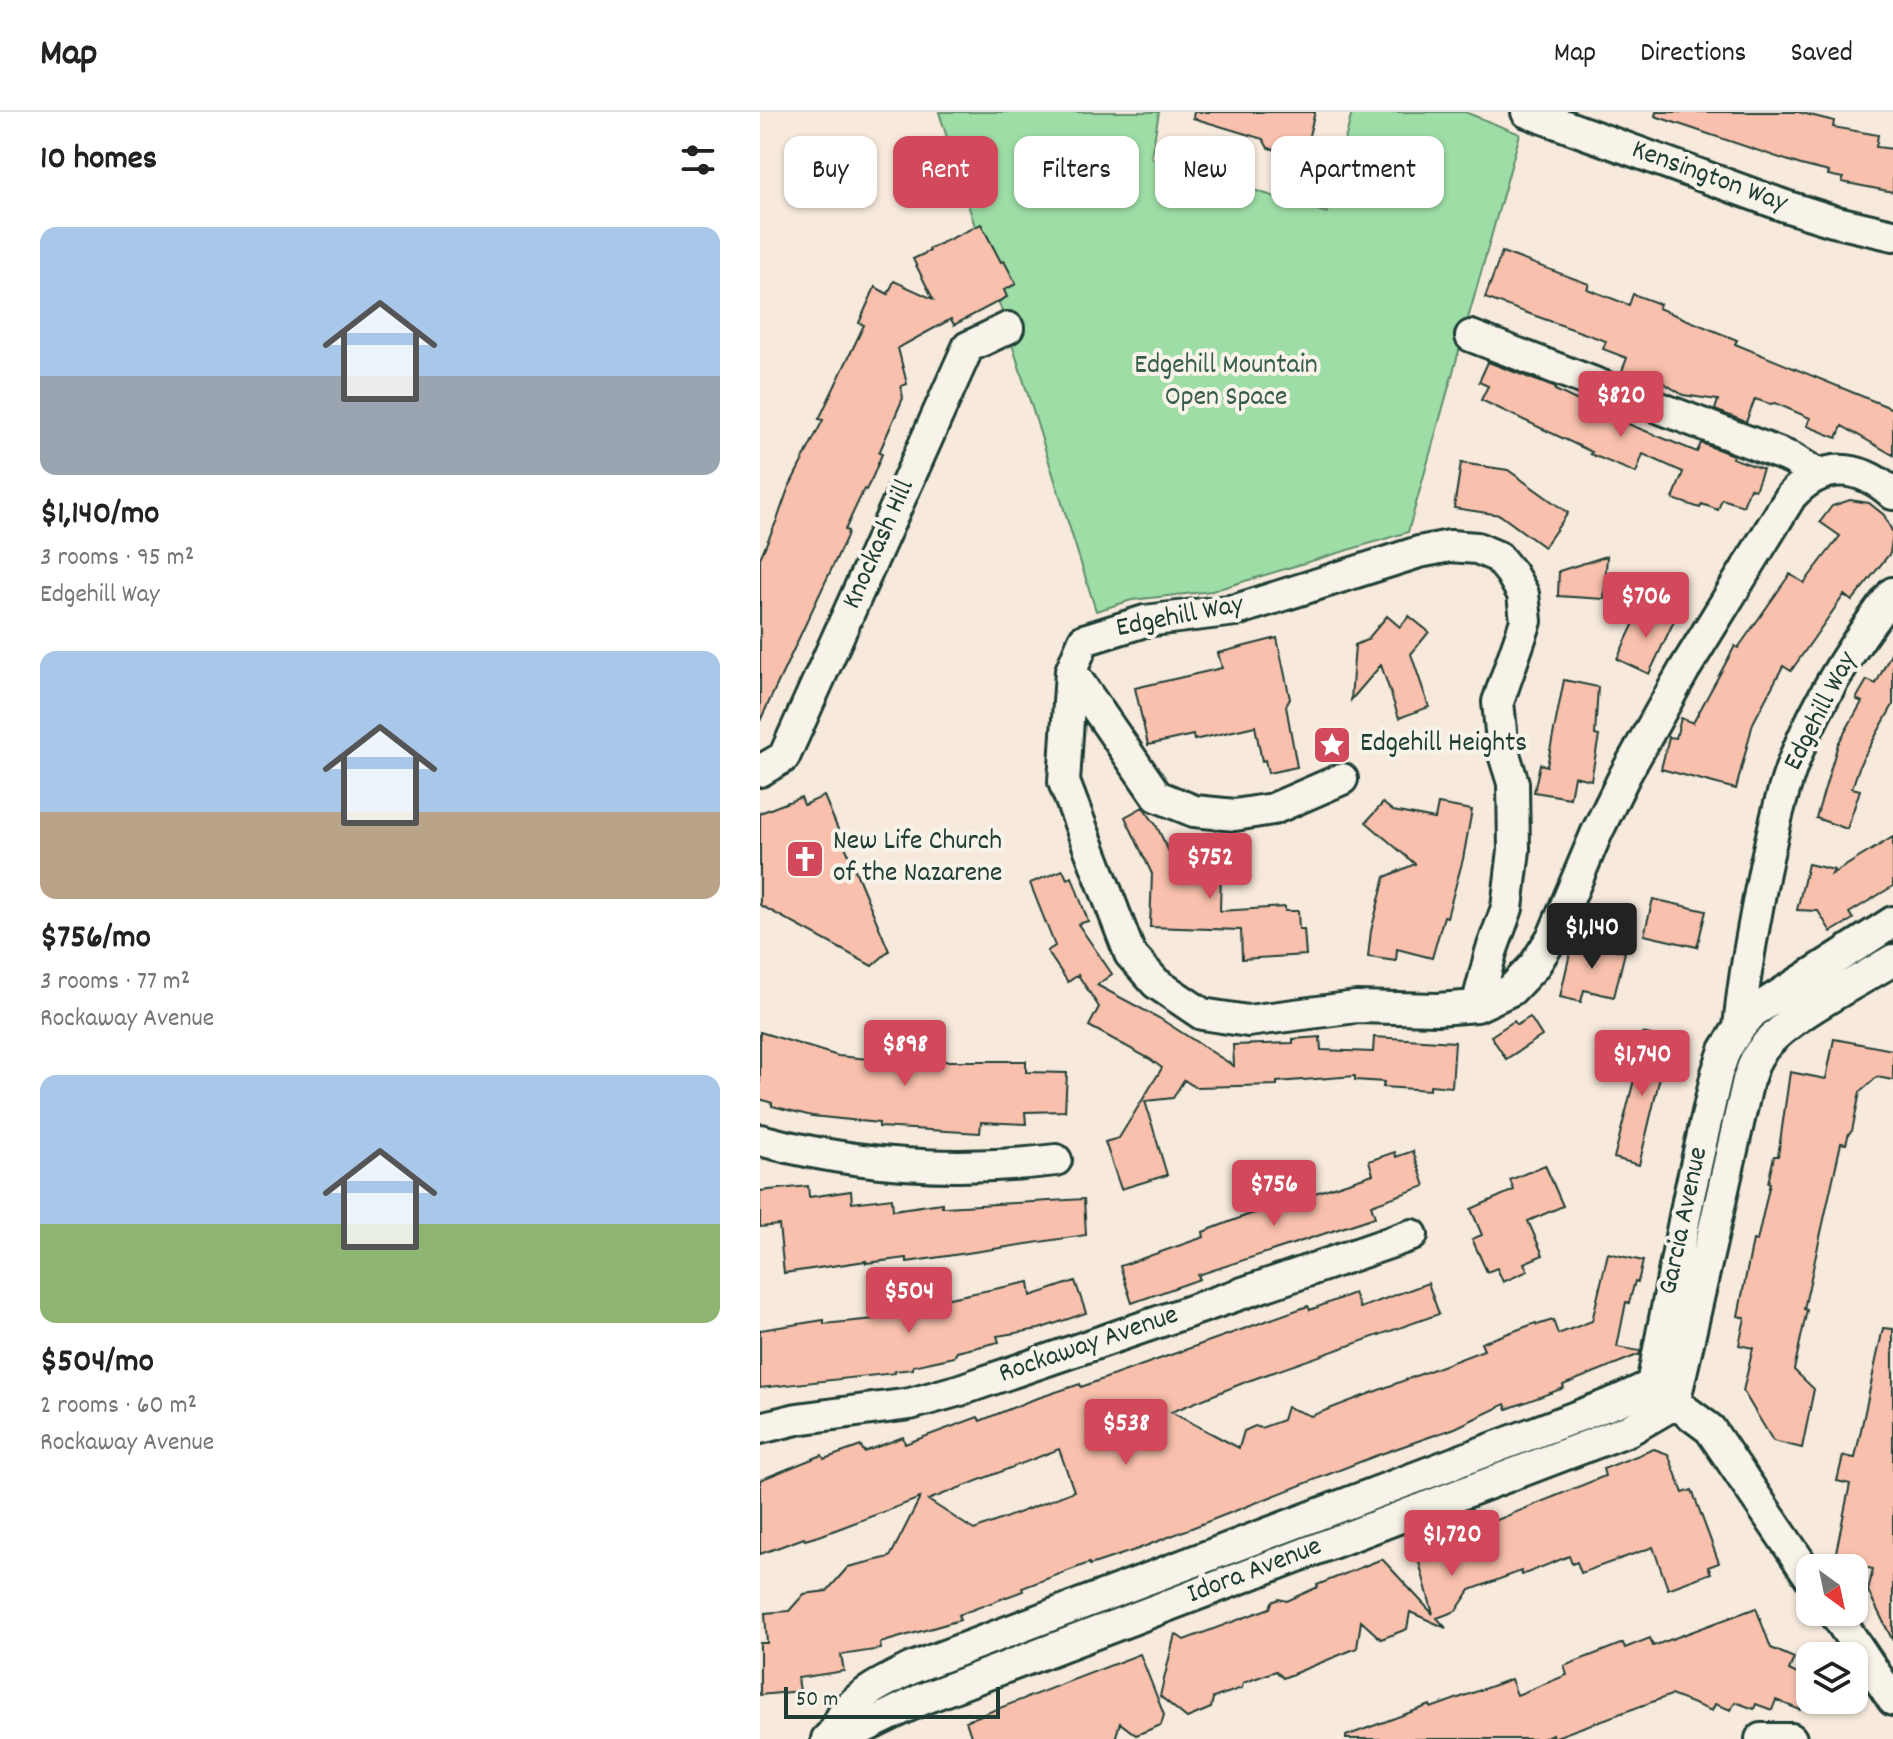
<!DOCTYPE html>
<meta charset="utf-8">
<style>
:root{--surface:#fff;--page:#f2f2f2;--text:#222;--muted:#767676;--line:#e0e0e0;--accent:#d1495b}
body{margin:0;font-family:Dekko,sans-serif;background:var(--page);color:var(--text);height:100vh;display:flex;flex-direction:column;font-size:30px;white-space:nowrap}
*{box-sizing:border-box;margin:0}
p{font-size:26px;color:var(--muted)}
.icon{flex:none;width:44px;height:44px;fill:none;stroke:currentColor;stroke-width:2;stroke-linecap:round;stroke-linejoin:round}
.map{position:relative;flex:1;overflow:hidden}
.details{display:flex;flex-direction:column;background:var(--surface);width:760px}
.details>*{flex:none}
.hud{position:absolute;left:24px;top:24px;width:760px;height:72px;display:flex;gap:16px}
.needle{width:52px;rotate:147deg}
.fabs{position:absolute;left:1036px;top:1442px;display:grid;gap:16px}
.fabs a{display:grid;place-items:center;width:72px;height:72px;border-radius:16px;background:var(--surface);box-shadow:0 2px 6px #0004;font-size:40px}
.scale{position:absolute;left:24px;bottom:20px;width:216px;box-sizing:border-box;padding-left:8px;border:4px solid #1f3d34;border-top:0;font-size:22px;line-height:28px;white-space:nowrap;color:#1f3d34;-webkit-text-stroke:6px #f7f3e8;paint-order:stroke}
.price{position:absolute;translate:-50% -68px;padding:0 18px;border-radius:8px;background:var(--accent);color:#fff;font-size:26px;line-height:52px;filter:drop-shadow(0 2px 4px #0008)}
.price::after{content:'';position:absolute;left:50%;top:48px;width:24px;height:18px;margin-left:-12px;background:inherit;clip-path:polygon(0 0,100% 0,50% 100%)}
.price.on{background:#222;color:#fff}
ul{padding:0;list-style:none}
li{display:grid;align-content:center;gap:16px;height:424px;padding:0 40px}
li span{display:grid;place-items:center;height:248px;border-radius:16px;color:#555}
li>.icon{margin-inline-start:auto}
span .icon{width:144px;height:144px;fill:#fffc;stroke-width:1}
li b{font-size:34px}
h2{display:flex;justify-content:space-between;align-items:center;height:96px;padding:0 40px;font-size:34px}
.pill{padding:0 28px;border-radius:16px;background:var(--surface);box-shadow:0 2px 6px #0004;font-size:28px;line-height:72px}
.pill.on{background:var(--accent);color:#fff}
header{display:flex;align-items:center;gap:48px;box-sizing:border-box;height:112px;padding:0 40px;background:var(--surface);border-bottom:2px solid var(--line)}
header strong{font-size:38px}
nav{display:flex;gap:44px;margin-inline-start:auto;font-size:28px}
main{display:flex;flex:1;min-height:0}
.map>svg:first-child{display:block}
.green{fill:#9edda6;stroke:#5e8d6d;stroke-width:2}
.building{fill:#f9c1ad;stroke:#1f3d34;stroke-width:2;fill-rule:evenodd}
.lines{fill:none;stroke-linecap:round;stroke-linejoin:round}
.minor-casing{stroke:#1f3d34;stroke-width:36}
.minor{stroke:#f7f3e8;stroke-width:30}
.labels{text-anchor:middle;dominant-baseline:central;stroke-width:8;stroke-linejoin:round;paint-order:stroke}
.street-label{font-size:28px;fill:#1f3d34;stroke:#f7f3e8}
.park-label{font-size:28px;fill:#385d4b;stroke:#f7f3e8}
.poi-label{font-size:28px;fill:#1f3d34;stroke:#f7f3e8;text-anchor:start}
</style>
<header>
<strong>Map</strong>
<nav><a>Map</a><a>Directions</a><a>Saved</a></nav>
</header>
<main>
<section class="details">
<h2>10 homes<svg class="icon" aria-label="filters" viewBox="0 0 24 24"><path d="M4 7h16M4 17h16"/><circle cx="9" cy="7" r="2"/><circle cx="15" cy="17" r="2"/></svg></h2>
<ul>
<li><span style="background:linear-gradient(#a9c7e8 60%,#9aa5b1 0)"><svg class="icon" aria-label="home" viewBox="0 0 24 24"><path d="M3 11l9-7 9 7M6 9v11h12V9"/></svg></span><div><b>$1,140/mo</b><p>3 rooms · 95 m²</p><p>Edgehill Way</p></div></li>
<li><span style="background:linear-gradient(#a9c7e8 65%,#b9a48a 0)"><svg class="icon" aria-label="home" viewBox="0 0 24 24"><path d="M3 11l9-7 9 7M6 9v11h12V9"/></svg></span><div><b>$756/mo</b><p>3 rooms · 77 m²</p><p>Rockaway Avenue</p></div></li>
<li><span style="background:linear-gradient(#a9c7e8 60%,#8fb573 0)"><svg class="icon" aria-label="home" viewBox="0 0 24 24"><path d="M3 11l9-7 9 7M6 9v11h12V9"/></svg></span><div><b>$504/mo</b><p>2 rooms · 60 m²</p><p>Rockaway Avenue</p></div></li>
</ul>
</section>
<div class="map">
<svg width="1133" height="1627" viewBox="0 0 1133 1627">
<rect width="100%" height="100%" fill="#f7e9dc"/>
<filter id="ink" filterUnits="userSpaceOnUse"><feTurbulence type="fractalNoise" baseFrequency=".0125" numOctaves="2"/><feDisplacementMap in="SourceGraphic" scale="16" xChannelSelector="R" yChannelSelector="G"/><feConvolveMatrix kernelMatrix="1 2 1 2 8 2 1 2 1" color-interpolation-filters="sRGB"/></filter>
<g filter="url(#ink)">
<!-- green -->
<path class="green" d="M179,0h220l-8,46 176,55 25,-101h113l55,22 -112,398 -196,59 -80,9 -36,11z"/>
<!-- building -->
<path class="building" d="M434,0h121l-11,43 -36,-7 -5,-9 -70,-21z
M896,0h142l36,9 -1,6 45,8 -2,12 17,2v43l-51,-10 1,-4 -15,-3 1,-3 -28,-7 -146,-49z
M221,112l20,38 3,-1 12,23 -12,6 3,7 -53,28 -3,-6 -53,29 9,36 -6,2 2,12 -24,55 3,1 -9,22 -7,14 -2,-1 -19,41 3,1 -1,5 -87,185v-163l17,-38 11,-31 35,-69 -4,-1 45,-94 -5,-2 16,-36 13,7 6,-13 39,18 -20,-40 17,-8 -1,-2z
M742,140l87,32 -2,5 42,16 4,-11 27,10 -2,4 79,32 -2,4 158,65v46l-51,-29 -5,12 -30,-12 3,-8 -35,-15 -5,1 -15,-5 -9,23 -31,-12 3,-10 -35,-5 -32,-20 -2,5 -27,-9 5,-13 -24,-9 3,-8 -121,-43z
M728,250l68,26 -1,2 61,29 81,33 4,-9 32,12 -1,3 31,11 -8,21 -5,-2 -7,18 -21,-7 -4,11 -16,-6 -2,4 -27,-9 10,-27 -40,-18 -7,19 -46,-19 2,-2 -111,-52 7,-14 -9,-4z
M701,351l47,7 60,43 -24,34 -44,-32 -46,-7z
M1090,388l19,3 15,12 9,18 -3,20 -38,48 -8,-6 -53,76 -8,-5 -30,57 -17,66 -75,-20 8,-32 7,1 5,-20 12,5 42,-77 3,2 52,-74 14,9 36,-47 -20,-14 12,-16z
M847,444l-3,43 -46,-3 1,-25z
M882,494l32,15 -25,53 -32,-15z
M627,504l13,11 9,-11 20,16 -18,22 18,53 -30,11 -18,-53 -30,35 4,-55 12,-5z
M517,526l13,61 -4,7 11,61 -29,6 -3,-13 -3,1 -7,-35 -61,14 -1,-5 -45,10 -13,-57 87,-20 -4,-15z
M1133,537v56l-32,57 -9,26 8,2 -13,39 -31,-11 22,-74 24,-42 -6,-3 11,-19 9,4z
M804,568l34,7 -3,48 4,1 -8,44 -17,-4 -4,22 -36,-6 6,-28 7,2z
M64,684l65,155 -17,15 -112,-61v-92l41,-16 3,8z
M623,691l10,8 42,8 3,-15 34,6 -9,49 -16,58 -3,-1 -12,42 -35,-9 -1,12 -28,-4 3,-26 14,-54 30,-13 -49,-42z
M383,695l13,18 21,43 44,1 -1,42 65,-4v4h13l1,18h5l2,26 -64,4 -1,-29 -91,-3 2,-53 -27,-57z
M1133,725v49l-44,27 4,6 -22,13 -13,-21 -21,-1 11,-46 26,6 -2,4z
M303,758l4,9 5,-2 16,44 -10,3 34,50 -15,11 62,33 75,48 -1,-21 60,-2v-4l27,-2 1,13 52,2 1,-15 81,5 -3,45 -22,-2v5l-47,-3 1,-5 -29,-2v-4l-78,6v3l-82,2 -11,-7 -11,18 -28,3 22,74 -46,14 -16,-47 14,-4 43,-70 -12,-9 -61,-33 10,-19 -21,-32 -10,7 -21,-31 8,-5 -25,-63z
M893,787l53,12 -9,36 -53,-12z
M813,828l52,12 -11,45 -30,-7 -3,12 -21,-5z
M770,905l12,19 -36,23 -15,-23 23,-15 3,4z
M0,920l78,24 30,3v-4l40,1v-4l34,1v8h84v11l41,1 -2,38 -40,1 1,12 -45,-2 -1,11 -101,-6v-4l-67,-7 -40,-10v-3l-12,-4z
M882,921l27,6 -30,126 -25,-7 20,-78h-4z
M1074,927l59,11v30l-16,-3 -17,15 -8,39 -3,2 -3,11 -5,-1 -37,166 3,1 -13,60 20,19 -12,59 -29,-7 -30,-50 10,-43 -14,-3 6,-27 -7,-2 15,-76 4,1 13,-58h-2l6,-27h4l12,-84 36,7z
M653,1039l12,35 -54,19 4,12 -177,58 2,4 -68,24 -12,-37 84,-29 -1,-5 42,-16 128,-42 -4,-13 26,-9 1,5z
M785,1053l18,41 -35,15 15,34 -19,8 4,8 -25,11 -6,-14 -10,4 -15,-33 10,-4 -11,-26 43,-19 -4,-10z
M48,1074l1,11 42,-6 1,12 40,-5 1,12 49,-7v4h3l139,-8 2,36 -179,27v-4l-41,5v-2l-82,12 -5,-48 -19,2v-36z
M848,1141l35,8 -5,21 -3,-1 -6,22 -3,-1 -9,45 23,4v3l-77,31 1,3 -57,21 -2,-5 -50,24 -80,28 -237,93 -48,16 -1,-2 -67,25 1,3 -65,24 2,5 -80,23 1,6 -40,6 3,16 -46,7 2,13 -40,4v-52h7l-2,-30 24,-2 15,-17 23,-3 21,-24 42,-10 30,-59 -98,37 -17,5 -1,-2 -44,16v-74l62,-25 2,4 37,-13 3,6 39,-15 2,7 73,-27 2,4 49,-20 51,-17 1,3 227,-81 2,4 44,-17 6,15 68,-25 11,31 -191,67 -77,31 68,36 5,-17 11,-5 6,2 22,-8 4,-13 24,9 173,-66 -3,-7 55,-20 1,2 16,-5 5,14 34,-13zM299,1337l15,42 -38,15 -62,24 -46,-30z
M315,1169l11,32 -47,16 -42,7 2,6 -42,10 -3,5 -41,9v3l-19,2 1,2 -135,15v-58l64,-10v4l50,-5 -1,-4 42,-5 -1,-5 115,-23 2,14z
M1123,1216l10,1v312l-25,-50 5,-22 -25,-5 2,-4 -15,-3 15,-73 -13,-3 6,-25 12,2z
M894,1337l14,5 15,39 9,-3 27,73 -11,4 3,6 -43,16 -15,-42 -72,26 -4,-11 -5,2 -3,-8 -47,19 -1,-4 -51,19 -14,21 -19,7 9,10 -36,-16 -3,17 -26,10 -20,-18 -4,27 -74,30 -7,-7 -33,12 -1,5 -29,10 -2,10 -24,10 -27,-22 15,-62 9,6 86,-32 2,-6 7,-3 8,2 31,-14 -1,-2 65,-26 51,55 -18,-67 37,-14 5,-11 8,8 10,-1 130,-53 -2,-7z
M996,1496l15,40 23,10 -5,12 21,10 -10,30 -24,-10 -4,10 -16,-6 -2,5 -19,-7 -4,8 -16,-6 -3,7 -41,-16 -118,43 -1,-4 -10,5h-196v-3l84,-31 1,3 80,-29 6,16 50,-20 -3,-9 59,-23 2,5 25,-10 3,8z
M380,1542l24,61 -3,10 -25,10 -16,-12 -5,16h-143l-6,-18z"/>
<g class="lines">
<defs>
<path id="minor" d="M767,0l258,94 48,15 60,14
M711,224l320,122 26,16
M311,559l86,125 37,15 41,4 38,-6 69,-30
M0,659l24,-14 184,-410 40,-19
M717,894l14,-54 16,-44 7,-58 -1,-67 -10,-32 -5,-49 28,-81 -3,-27 -12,-21 -13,-16 -21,-9 -27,-2 -31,6 -183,58 -91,11 -61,19 -13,31 -7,111 66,172 26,29 46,31 46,7 108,-14 81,2 40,-3 34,-16 23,-24 19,-30 44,-104 28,-57 59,-105 107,-174c32,-35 68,-32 102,-2
M979,916c5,-53 15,-104 25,-156 10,-47 21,-96 42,-140 23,-49 53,-96 87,-139
M0,1028c97,26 196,32 296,20
M892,1273l37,-189 28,-123 8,-23 14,-22 14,-16 140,-90
M899,1279l51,38 100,148
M0,1316l37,-9 113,-15 50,-14 452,-155
M1074,1500l59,88
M75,1621l24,-3 63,-31 707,-269 45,-26 74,-324c3,-7 5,-16 9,-23 22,-37 98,-73 136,-97
M67,1627c10,-8 11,-18 18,-27 16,-20 45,-33 67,-44l706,-267 34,-16
M1001,1627h30"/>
</defs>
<!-- minor casing -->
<use href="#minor" class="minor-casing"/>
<!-- minor -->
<use href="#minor" class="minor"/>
</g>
</g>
<!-- icons -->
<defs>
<symbol id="sight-square" viewBox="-11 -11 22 22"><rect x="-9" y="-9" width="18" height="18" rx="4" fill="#d1495b" stroke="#f7f3e8"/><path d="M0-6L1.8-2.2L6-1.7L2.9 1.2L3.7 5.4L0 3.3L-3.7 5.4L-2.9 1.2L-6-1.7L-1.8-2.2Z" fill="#fff"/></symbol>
<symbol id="church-square" viewBox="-11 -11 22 22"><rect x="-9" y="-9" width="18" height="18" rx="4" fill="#d1495b" stroke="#f7f3e8"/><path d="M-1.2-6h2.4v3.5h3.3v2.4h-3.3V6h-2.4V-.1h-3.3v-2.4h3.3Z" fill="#fff"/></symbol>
</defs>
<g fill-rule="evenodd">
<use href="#sight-square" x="550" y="611" width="44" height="44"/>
<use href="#church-square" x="23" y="725" width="44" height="44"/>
</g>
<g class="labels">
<!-- street labels -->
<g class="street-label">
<text transform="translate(949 66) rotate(20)">Kensington Way</text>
<text transform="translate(120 433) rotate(-66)">Knockash Hill</text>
<text transform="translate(420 506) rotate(-11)">Edgehill Way</text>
<text transform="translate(1062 600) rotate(-63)">Edgehill Way</text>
<text transform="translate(925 1109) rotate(-78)">Garcia Avenue</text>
<text transform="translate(329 1234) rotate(-19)">Rockaway Avenue</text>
<text transform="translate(495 1460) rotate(-21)">Idora Avenue</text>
</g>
<!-- park labels -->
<g class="park-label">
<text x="466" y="255">Edgehill Mountain<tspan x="466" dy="32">Open Space</tspan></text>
</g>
<!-- poi labels -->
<g class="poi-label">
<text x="600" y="633">Edgehill Heights</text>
<text x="73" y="731">New Life Church<tspan x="73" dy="32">of the Nazarene</tspan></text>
</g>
</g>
</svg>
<div class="fabs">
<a><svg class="needle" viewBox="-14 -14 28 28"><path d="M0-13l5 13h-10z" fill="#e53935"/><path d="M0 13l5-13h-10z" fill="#767676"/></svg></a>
<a><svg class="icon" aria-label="layers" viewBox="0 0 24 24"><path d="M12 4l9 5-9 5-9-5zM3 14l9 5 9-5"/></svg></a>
</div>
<div class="scale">50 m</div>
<b class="price" style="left:861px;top:327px">$820</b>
<b class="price" style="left:886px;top:528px">$706</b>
<b class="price" style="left:450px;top:789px">$752</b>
<b class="price on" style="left:832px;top:859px">$1,140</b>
<b class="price" style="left:145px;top:976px">$898</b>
<b class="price" style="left:882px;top:986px">$1,740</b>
<b class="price" style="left:514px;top:1116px">$756</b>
<b class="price" style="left:149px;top:1223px">$504</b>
<b class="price" style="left:366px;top:1355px">$538</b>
<b class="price" style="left:692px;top:1466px">$1,720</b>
<div class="hud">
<a class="pill">Buy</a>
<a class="pill on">Rent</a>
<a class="pill">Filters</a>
<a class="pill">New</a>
<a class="pill">Apartment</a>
</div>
</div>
</main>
